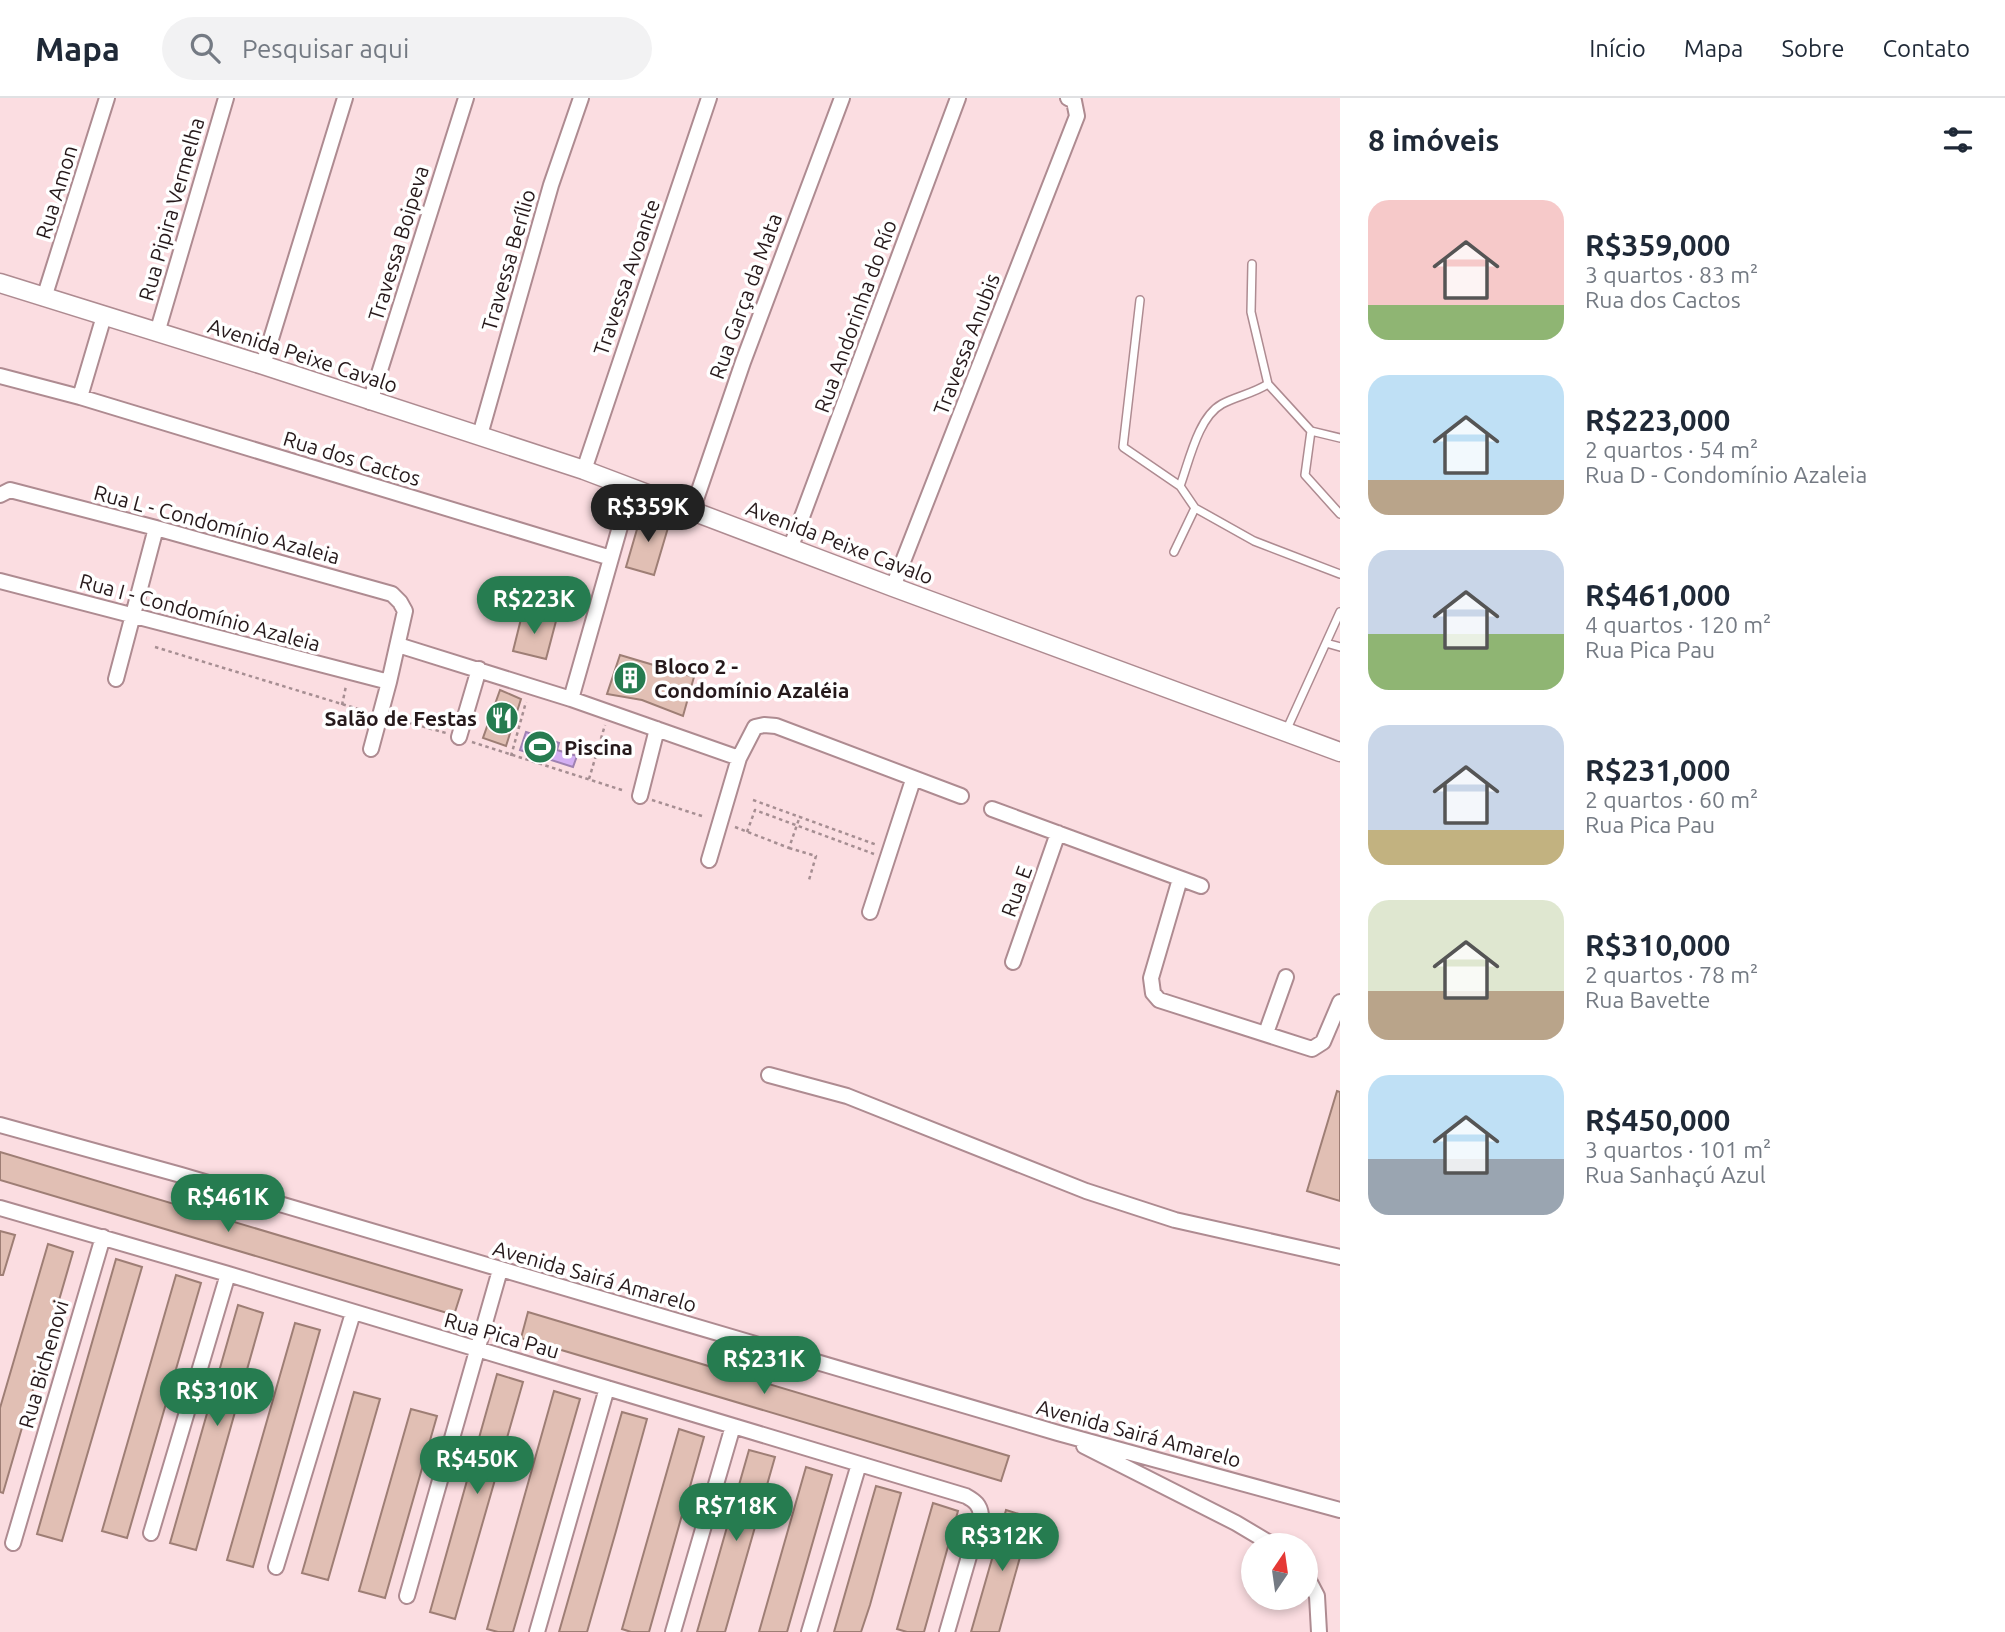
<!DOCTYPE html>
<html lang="pt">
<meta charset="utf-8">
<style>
:root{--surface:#fff;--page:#f2f2f3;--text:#1f2937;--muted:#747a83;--line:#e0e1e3;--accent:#267c50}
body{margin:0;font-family:Ubuntu,sans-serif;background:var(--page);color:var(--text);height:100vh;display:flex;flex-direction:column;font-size:26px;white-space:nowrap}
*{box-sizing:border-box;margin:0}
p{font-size:23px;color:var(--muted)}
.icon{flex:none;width:38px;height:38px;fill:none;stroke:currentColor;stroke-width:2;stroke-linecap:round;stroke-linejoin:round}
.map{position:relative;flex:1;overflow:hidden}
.drawer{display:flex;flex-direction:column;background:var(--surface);width:665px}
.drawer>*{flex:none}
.needle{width:46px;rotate:13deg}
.fabs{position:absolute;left:1241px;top:1435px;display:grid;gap:14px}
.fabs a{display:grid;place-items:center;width:77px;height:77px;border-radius:50%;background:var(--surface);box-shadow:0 4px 10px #0003;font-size:35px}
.price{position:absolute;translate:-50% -60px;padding:0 16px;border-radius:24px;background:var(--accent);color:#fff;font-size:23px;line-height:46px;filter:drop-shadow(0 2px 4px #0008)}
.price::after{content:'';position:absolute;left:50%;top:42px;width:21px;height:16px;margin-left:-10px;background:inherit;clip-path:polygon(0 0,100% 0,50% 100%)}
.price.selected{background:#222;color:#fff}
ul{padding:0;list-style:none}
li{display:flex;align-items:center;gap:21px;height:175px;padding:0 28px}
li span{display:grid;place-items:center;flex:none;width:196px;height:140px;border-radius:21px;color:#555}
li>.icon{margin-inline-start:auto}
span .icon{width:84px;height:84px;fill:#fffc;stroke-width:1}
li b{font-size:30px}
h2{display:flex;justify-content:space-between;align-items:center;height:84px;padding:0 28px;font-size:30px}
header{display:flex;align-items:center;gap:42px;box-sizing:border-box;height:98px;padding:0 35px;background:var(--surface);border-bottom:2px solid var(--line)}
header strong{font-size:33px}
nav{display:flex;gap:38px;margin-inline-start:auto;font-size:24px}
.search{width:490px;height:63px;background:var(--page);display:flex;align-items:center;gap:18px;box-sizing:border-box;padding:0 24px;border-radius:38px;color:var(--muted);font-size:26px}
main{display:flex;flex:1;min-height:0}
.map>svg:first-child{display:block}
.water{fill:#d3aff3;stroke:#9f82b2;stroke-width:2}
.building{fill:#e1bfb4;stroke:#9e7e75;stroke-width:2}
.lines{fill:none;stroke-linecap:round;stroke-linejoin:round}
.service-casing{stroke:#ae8b91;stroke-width:10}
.minor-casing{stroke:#ae8b91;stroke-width:18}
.tertiary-casing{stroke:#ae8b91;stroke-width:21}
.path{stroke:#a68e92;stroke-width:2.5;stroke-dasharray:3.5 3.5;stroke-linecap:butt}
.service{stroke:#fff;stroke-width:7}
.minor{stroke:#fff;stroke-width:14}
.tertiary{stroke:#fff;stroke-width:18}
.labels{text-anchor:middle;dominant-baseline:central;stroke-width:7;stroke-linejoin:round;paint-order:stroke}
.street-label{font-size:21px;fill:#26191b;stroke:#fff}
.poi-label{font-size:21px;font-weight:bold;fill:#26191b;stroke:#fff;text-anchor:start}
</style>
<header>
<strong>Mapa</strong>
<div class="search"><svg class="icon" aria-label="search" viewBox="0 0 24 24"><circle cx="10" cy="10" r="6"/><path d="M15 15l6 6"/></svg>Pesquisar aqui</div>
<nav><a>Início</a><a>Mapa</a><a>Sobre</a><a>Contato</a></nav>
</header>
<main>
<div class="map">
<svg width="1340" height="1534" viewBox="0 0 1340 1534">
<rect width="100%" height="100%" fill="#fbdde1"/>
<!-- water -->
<path class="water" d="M526,634l33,11 -2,7 20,6 -4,11 -53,-17z"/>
<!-- building -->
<path class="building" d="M642,414l28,9 -16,54 -28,-8z
M522,517l34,6 -10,38 -33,-8z
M620,557l74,22 -11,39 -41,-16 -35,-6z
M500,592l21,9 -15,47 -23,-8z
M1337,993l3,1v109l-33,-10z
M0,1054l462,138 -8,25 -454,-135z
M0,1133l15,4 -12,40h-3z
M48,1146l25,8 -70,241 -3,-1v-84z
M116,1161l26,8 -80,274 -25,-7z
M176,1177l25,8 -74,255 -25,-7z
M238,1207l25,8 -67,237 -26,-7z
M528,1214l481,144 -8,25 -480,-143z
M295,1225l25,7 -67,237 -26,-7z
M497,1276l26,8 -68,237 -25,-7z
M554,1293l26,8 -67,233h-15l-11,-3z
M354,1294l26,7 -52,181 -26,-7z
M411,1311l26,7 -52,182 -26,-7z
M622,1314l25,7 -31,112 -29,101h-28z
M679,1331l25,8 -55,195h-18l-9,-3z
M749,1352l26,7 -50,175h-28z
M806,1369l26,8 -45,157h-28z
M876,1388l25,7 -31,112 -9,27h-27z
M933,1405l25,8 -34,121h-17l-10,-3z
M1006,1412l26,8 -8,25 -25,89h-28z"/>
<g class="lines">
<defs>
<path id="service" d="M1252,166l-1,48 17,72 43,47 29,7
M1140,202l-17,147 57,39 15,22 59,33 86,33
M1311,333l-6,44 35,39
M1180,388c9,-24 18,-69 42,-82 15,-8 30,-10 46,-20
M1174,454l21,-44
M1326,545l14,4
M1286,633l54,-119"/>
<path id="minor" d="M44,200l63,-200
M157,235l69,-235
M263,267l82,-267
M0,278l80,21 531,161
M80,299l24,-81
M370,304l96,-304
M480,337l71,-250 30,-87
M584,372l125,-372
M0,397l10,-5 146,38 236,66 8,8 5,9 -16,71 -18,67
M692,413l51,-149 99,-264
M790,451l168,-451
M0,483l389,101
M893,489l184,-471 -3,-15 -6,-3
M398,547l173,54 168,59
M116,581l40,-151
M571,601l60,-211
M459,639l20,-68
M640,698l17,-67
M992,711l209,77
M709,762l30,-102 16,-31 9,-2 12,1 185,70
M1180,781l-29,99 2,15 6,7 153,49 11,-7 17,-40
M870,814l43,-132
M1013,864l45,-129
M1266,935l20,-56
M769,977l78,21 239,95 89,29 165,37
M0,1027l181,50 877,258 282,77
M0,1110l228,66 738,222c9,5 14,9 15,19l-34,117
M1084,1348l152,77 37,22
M151,1435l77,-259
M13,1445l90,-306
M276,1469l77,-254
M1306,1477l11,21 2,36
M407,1498l93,-326
M537,1534l70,-244
M673,1534l60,-206
M809,1534l50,-168"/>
<path id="tertiary" d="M0,185l263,82 321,105 309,117 447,165"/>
</defs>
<!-- service casing -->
<use href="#service" class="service-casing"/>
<!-- minor casing -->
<use href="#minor" class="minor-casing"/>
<!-- tertiary casing -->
<use href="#tertiary" class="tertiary-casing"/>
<!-- path -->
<path class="path" d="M155,549l213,65
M342,607l4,-19
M395,621l51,14
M472,644l153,49
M511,658l15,-54
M589,681l16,-54
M652,702l53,17
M753,702l124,45
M735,729l54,21 11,-32
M747,734l8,-22 119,44
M789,750l27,8 -7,24"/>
<!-- service -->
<use href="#service" class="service"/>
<!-- minor -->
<use href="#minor" class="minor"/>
<!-- tertiary -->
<use href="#tertiary" class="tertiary"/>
</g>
<!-- icons -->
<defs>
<symbol id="building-disc" viewBox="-11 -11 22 22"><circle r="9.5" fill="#267c50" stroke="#fff"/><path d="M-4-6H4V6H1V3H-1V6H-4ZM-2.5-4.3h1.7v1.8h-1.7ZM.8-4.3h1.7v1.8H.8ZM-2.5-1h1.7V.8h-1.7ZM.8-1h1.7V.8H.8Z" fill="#fff"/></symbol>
<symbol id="restaurant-disc" viewBox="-11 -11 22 22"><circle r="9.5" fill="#267c50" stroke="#fff"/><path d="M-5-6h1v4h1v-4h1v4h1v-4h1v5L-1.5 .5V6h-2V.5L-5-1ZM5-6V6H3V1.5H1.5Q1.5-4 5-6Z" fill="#fff"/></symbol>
<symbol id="stadium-disc" viewBox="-11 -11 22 22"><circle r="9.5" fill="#267c50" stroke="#fff"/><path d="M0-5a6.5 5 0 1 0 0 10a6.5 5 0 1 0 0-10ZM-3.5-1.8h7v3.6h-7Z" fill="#fff"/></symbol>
</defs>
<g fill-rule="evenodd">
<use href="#building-disc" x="611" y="561" width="38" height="38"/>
<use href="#restaurant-disc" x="483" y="601" width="38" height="38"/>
<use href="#stadium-disc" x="521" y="630" width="38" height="38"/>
</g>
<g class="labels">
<!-- street labels -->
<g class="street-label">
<text transform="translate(56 94) rotate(-73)">Rua Amon</text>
<text transform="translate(171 111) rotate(-74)">Rua Pipira Vermelha</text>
<text transform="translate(398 145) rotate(-73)">Travessa Boipeva</text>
<text transform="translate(508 162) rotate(-74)">Travessa Berílio</text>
<text transform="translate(626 179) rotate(-71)">Travessa Avoante</text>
<text transform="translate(745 198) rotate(-70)">Rua Garça da Mata</text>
<text transform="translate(855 218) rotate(-70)">Rua Andorinha do Río</text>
<text transform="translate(966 246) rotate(-69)">Travessa Anubis</text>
<text transform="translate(303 257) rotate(18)">Avenida Peixe Cavalo</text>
<text transform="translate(352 360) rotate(17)">Rua dos Cactos</text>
<text transform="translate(217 426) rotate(15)">Rua L - Condomínio Azaleia</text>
<text transform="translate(840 444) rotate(21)">Avenida Peixe Cavalo</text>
<text transform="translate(200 514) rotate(15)">Rua I - Condomínio Azaleia</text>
<text transform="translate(1016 793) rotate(-70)">Rua E</text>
<text transform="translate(595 1178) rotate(16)">Avenida Sairá Amarelo</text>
<text transform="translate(502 1237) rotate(16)">Rua Pica Pau</text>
<text transform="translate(43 1266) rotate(-74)">Rua Bichenovi</text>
<text transform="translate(1139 1335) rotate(15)">Avenida Sairá Amarelo</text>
</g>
<!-- poi labels -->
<g class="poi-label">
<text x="654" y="568">Bloco 2 -<tspan x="654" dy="24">Condomínio Azaléia</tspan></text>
<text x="477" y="620" text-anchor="end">Salão de Festas</text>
<text x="564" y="649">Piscina</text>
</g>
</g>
</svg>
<div class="fabs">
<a><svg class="needle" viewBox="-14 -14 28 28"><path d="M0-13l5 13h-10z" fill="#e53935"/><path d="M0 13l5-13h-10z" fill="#747a83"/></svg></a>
</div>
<b class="price selected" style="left:648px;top:446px">R$359K</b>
<b class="price" style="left:534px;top:538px">R$223K</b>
<b class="price" style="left:228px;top:1136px">R$461K</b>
<b class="price" style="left:764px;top:1298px">R$231K</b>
<b class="price" style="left:217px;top:1330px">R$310K</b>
<b class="price" style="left:477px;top:1398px">R$450K</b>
<b class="price" style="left:736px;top:1445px">R$718K</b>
<b class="price" style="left:1002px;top:1475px">R$312K</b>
</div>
<section class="drawer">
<h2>8 imóveis<svg class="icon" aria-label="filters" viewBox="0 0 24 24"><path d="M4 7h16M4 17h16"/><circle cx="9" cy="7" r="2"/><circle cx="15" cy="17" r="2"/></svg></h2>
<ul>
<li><span style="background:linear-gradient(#f6c9c9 75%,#8fb573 0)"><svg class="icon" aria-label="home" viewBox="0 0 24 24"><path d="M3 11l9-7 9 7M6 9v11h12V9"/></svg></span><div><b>R$359,000</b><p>3 quartos · 83 m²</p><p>Rua dos Cactos</p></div></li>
<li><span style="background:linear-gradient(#bfe0f5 75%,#b9a48a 0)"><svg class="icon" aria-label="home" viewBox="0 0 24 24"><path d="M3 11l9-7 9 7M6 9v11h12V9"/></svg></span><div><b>R$223,000</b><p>2 quartos · 54 m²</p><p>Rua D - Condomínio Azaleia</p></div></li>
<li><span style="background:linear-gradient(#c9d6e8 60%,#8fb573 0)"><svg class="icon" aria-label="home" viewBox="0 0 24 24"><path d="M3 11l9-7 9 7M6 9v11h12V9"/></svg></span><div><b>R$461,000</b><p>4 quartos · 120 m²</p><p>Rua Pica Pau</p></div></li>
<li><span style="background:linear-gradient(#c9d6e8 75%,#c2b280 0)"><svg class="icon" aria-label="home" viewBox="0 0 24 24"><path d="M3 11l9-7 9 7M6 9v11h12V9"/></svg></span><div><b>R$231,000</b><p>2 quartos · 60 m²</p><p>Rua Pica Pau</p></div></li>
<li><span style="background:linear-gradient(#dfe7d0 65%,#b9a48a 0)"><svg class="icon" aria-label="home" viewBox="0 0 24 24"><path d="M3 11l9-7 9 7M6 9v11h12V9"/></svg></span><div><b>R$310,000</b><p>2 quartos · 78 m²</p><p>Rua Bavette</p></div></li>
<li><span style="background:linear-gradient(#bfe0f5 60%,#9aa5b1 0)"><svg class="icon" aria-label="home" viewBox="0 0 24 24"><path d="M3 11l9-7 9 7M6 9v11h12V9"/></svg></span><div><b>R$450,000</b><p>3 quartos · 101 m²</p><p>Rua Sanhaçú Azul</p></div></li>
</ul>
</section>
</main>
